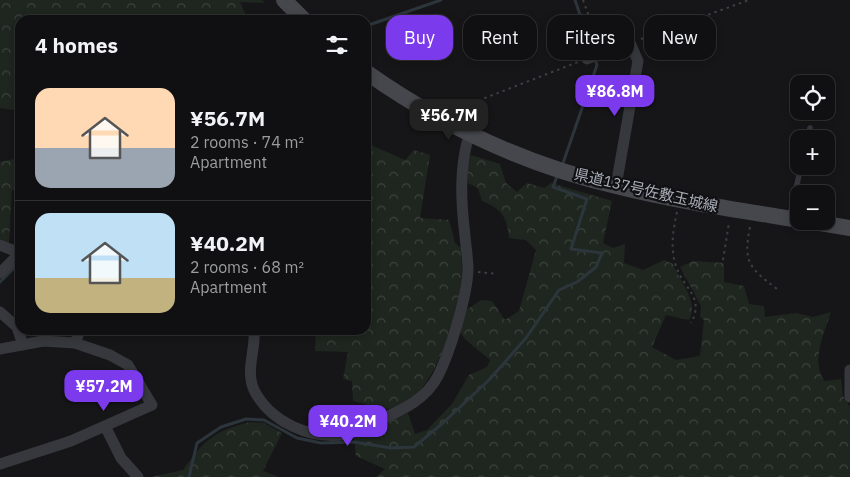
<!DOCTYPE html>
<meta charset="utf-8">
<style>
:root{--surface:#101012;--page:#19191b;--text:#f1f3f6;--muted:#9c9d9f;--line:#303032;--accent:#7c3aed}
body{margin:0;font-family:"IBM Plex Sans","Noto Sans JP",sans-serif;background:var(--page);color:var(--text);height:100vh;display:flex;flex-direction:column;font-size:19px;white-space:nowrap}
*{box-sizing:border-box;margin:0}
p{font-size:16px;color:var(--muted)}
.icon{flex:none;width:28px;height:28px;fill:none;stroke:currentColor;stroke-width:2;stroke-linecap:round;stroke-linejoin:round}
.map{position:relative;flex:1;overflow:hidden}
.sheet{position:absolute;left:15px;top:15px;width:356px;height:320px;display:flex;flex-direction:column;background:var(--surface);border-radius:15px;box-shadow:0 2px 8px #0003,0 0 0 1px var(--line)}
.sheet>*{flex:none}
.hud{position:absolute;left:386px;top:15px;width:389px;height:45px;display:flex;gap:10px}
.buttons{position:absolute;left:790px;top:75px;display:grid;gap:10px}
.buttons a{display:grid;place-items:center;width:45px;height:45px;border-radius:10px;background:var(--surface);box-shadow:0 2px 8px #0003,0 0 0 1px var(--line);font-size:25px}
.price{position:absolute;translate:-50% -42px;padding:0 11px;border-radius:10px;background:var(--accent);color:#fff;font-size:16px;line-height:32px;filter:drop-shadow(0 1px 2px #0008)}
.price::after{content:'';position:absolute;left:50%;top:30px;width:15px;height:11px;margin-left:-8px;background:inherit;clip-path:polygon(0 0,100% 0,50% 100%)}
.price.current{background:#222;color:#fff}
ul{padding:0;list-style:none}
li{display:flex;align-items:center;gap:15px;height:125px;padding:0 20px}
li+li{border-top:1px solid var(--line)}
li span{display:grid;place-items:center;flex:none;width:140px;height:100px;border-radius:15px;color:#555}
li>.icon{margin-inline-start:auto}
span .icon{width:60px;height:60px;fill:#fffc;stroke-width:1}
li b{font-size:21px}
h2{display:flex;justify-content:space-between;align-items:center;height:60px;padding:0 20px;font-size:21px}
.chip{padding:0 18px;border-radius:15px;background:var(--surface);box-shadow:0 2px 8px #0003,0 0 0 1px var(--line);font-size:18px;line-height:45px}
.chip.current{background:var(--accent);color:#fff}
.map>svg:first-child{display:block}
.forest{fill:url(#forest-crowns)}
.lines{fill:none;stroke-linecap:round;stroke-linejoin:round}
.stream{stroke:#2c353c;stroke-width:3}
.path{stroke:#3d3f44;stroke-width:2;stroke-dasharray:2.5 4;stroke-linecap:butt}
.lane{stroke:#37383d;stroke-width:5.5}
.street{stroke:#37383d;stroke-width:11}
.secondary{stroke:#45474d;stroke-width:16}
.labels{text-anchor:middle;dominant-baseline:central;stroke-width:4.5;stroke-linejoin:round;paint-order:stroke}
.street-label{font-size:15px;fill:#a8adb8;stroke:#111113}
</style>
<div class="map">
<svg width="850" height="477" viewBox="0 0 850 477">
<defs>
<pattern id="forest-crowns" width="20" height="18" patternUnits="userSpaceOnUse" patternTransform="scale(1.25)"><rect width="20" height="18" fill="#1e261f"/><path d="M2 6a3 3 0 1 1 6 0M12 15a3 3 0 1 1 6 0" fill="none" stroke="#3c433d"/></pattern>
</defs>
<rect width="100%" height="100%" fill="#161618"/>
<!-- forest -->
<path class="forest" d="M0,0h262l3,3 -25,-1 8,18h-228v91l-20,-3z
M366,143l39,17 9,-10 16,5 -10,63 29,2 6,23 6,5c0,7 1,15 1,23 -1,36 -27,129 -68,137 -11,3 -30,-5 -41,-7l-1,-20 -9,-2 5,-27 -33,-1 1,-21h50z
M471,155l29,9 6,19 11,9 10,-9 17,5 7,-5 61,18 -9,42 10,5 12,-4 -1,19 19,7 21,-10 9,4c7,17 26,38 16,56l-23,-5 -14,32 24,13 24,-4 4,-36 -4,-3 1,-11 -21,-39 13,-6 31,2v19l20,4 5,18 15,2 1,11 31,-4 17,4 18,-5c-7,22 -20,47 -7,69l17,-2 2,17 7,11v70h-474l9,-8 -29,-13 -2,-18 54,-25 7,21 12,-4 25,-26 17,-29 18,-8 3,-7 -24,-20 -7,-9 6,-20 16,-11 11,1 13,19 14,-9 17,-61 -10,-10 -17,-2c-2,-21 -7,-29 -27,-37l-4,-13 -10,-5v-23z
M20,158v31l-8,1 -3,53 -9,-4v-77z
M250,422l14,1 18,10 -19,38 16,6h-128l32,-7c21,-30 31,-39 67,-48z"/>
<g class="lines">
<!-- stream -->
<path class="stream" d="M575,0l18,53
M366,26l75,-26
M562,166l35,-101 -2,-6
M0,282l20,-20
M189,477l8,-34 24,-16 25,-8 18,1 33,18 24,5 33,-1 37,6 23,-1 29,-24 46,-43 37,-42 33,-48 18,-8 19,-15 6,-14 -31,-4 16,-50 -34,-12 5,-13"/>
<!-- path -->
<path class="path" d="M583,0l15,41
M641,39l108,-39
M454,110l124,-48
M677,212c-4,19 -7,36 -1,54 8,24 29,31 15,57
M750,227c-7,35 -1,41 27,62
M723,260l6,-37
M478,272l19,2"/>
<!-- lane -->
<path class="lane" d="M807,139l3,-11
M790,216l11,-50"/>
<!-- street -->
<path class="street" d="M587,59l14,-6
M616,186l22,-125 -8,-18
M0,245l20,8
M0,273l20,-20
M0,312l17,15 6,18
M254,330c2,20 -9,40 0,60 16,32 58,51 93,44 12,-2 24,-11 35,-15 22,-10 44,-20 56,-43 12,-24 29,-79 30,-106 0,-11 -2,-23 -3,-34 -4,-34 -6,-68 4,-101
M75,343l5,-13
M0,349l43,-8 32,2 35,12 18,10 24,40 -81,36 -71,23
M850,370v27
M105,426l16,32 17,19"/>
<!-- secondary -->
<path class="secondary" d="M284,0l20,20
M366,72c75,53 161,93 250,114 60,15 122,24 183,34
M808,221l42,7"/>
</g>
<g class="labels">
<!-- street labels -->
<g class="street-label">
<text transform="translate(646 190) rotate(13)">県道137号佐敷玉城線</text>
</g>
</g>
</svg>
<div class="buttons">
<a><svg class="icon" aria-label="locate" viewBox="0 0 24 24"><circle cx="12" cy="12" r="6"/><path d="M12 2v4M12 18v4M2 12h4M18 12h4"/></svg></a>
<a>+</a>
<a>−</a>
</div>
<b class="price" style="left:615px;top:117px">¥86.8M</b>
<b class="price current" style="left:449px;top:141px">¥56.7M</b>
<b class="price" style="left:104px;top:412px">¥57.2M</b>
<b class="price" style="left:348px;top:447px">¥40.2M</b>
<div class="hud">
<a class="chip current">Buy</a>
<a class="chip">Rent</a>
<a class="chip">Filters</a>
<a class="chip">New</a>
</div>
<section class="sheet">
<h2>4 homes<svg class="icon" aria-label="filters" viewBox="0 0 24 24"><path d="M4 7h16M4 17h16"/><circle cx="9" cy="7" r="2"/><circle cx="15" cy="17" r="2"/></svg></h2>
<ul>
<li><span style="background:linear-gradient(#ffd9b3 60%,#9aa5b1 0)"><svg class="icon" aria-label="home" viewBox="0 0 24 24"><path d="M3 11l9-7 9 7M6 9v11h12V9"/></svg></span><div><b>¥56.7M</b><p>2 rooms · 74 m²</p><p>Apartment</p></div></li>
<li><span style="background:linear-gradient(#bfe0f5 65%,#c2b280 0)"><svg class="icon" aria-label="home" viewBox="0 0 24 24"><path d="M3 11l9-7 9 7M6 9v11h12V9"/></svg></span><div><b>¥40.2M</b><p>2 rooms · 68 m²</p><p>Apartment</p></div></li>
</ul>
</section>
</div>
